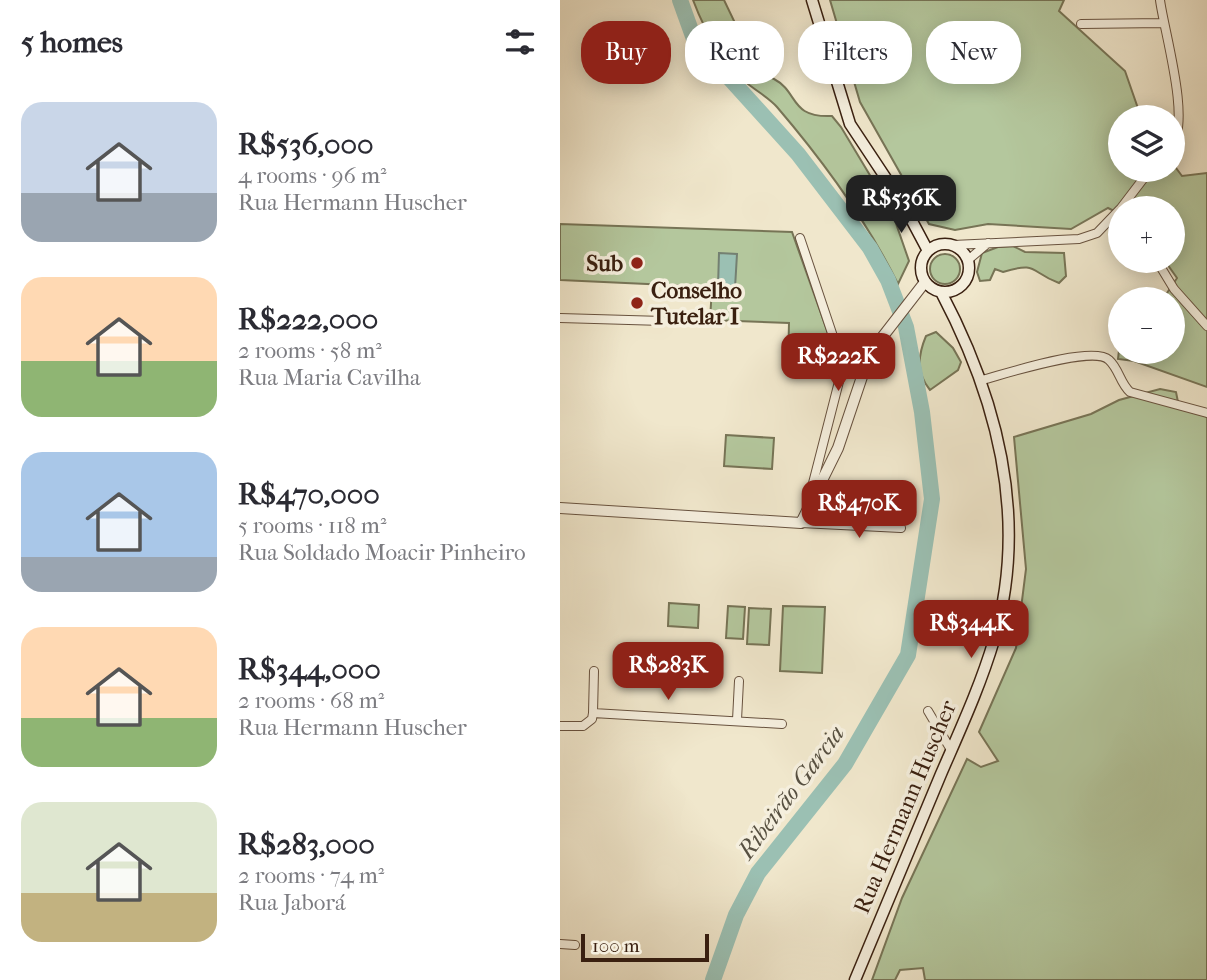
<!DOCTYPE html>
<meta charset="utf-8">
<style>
:root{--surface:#fff;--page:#f2f2f3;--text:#2b2b33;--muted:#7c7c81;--accent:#8f2418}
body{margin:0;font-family:"IM FELL French Canon",serif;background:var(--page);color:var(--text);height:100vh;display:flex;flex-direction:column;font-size:26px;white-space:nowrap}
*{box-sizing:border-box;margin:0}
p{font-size:23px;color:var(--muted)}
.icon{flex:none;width:38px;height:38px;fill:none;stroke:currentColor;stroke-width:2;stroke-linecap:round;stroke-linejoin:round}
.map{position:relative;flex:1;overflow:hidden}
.drawer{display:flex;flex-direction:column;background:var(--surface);width:560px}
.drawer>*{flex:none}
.top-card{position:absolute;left:21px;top:21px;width:520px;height:63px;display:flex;gap:14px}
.buttons{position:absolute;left:548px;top:105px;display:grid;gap:14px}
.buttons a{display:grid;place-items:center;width:77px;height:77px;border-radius:50%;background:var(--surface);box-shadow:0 4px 18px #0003;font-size:35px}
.scale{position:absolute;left:21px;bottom:18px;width:128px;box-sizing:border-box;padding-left:7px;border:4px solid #3a2010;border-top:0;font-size:19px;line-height:24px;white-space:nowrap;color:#3a2010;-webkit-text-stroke:5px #f5efde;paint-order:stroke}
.price{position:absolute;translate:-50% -60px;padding:0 16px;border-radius:14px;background:var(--accent);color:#fff;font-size:23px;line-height:46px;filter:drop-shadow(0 2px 4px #0008)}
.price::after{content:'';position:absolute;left:50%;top:42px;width:21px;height:16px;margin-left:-10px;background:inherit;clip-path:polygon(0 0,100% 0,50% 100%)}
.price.selected{background:#222;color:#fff}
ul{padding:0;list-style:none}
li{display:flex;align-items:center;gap:21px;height:175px;padding:0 21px}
li span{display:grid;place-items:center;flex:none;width:196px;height:140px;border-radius:21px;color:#555}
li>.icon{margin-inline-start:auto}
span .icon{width:84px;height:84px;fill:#fffc;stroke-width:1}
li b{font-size:30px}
h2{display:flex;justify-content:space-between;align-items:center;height:84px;padding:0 21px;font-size:30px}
.pill{padding:0 24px;border-radius:28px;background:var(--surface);box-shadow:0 4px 18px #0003;font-size:24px;line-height:63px}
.pill.selected{background:var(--accent);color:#fff}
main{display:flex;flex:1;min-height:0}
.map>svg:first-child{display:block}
.green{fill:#b4c79d;stroke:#777456;stroke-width:2}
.water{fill:#9bc0b3;stroke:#748072;stroke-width:2}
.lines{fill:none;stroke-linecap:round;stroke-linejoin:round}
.river{stroke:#9bc0b3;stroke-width:16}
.minor-casing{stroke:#68523f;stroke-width:10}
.tertiary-casing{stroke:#68523f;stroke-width:12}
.secondary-casing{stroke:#3a2010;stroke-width:13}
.minor{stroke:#f5efde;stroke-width:8}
.tertiary{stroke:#f5efde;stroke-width:10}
.secondary{stroke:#f5efde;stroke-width:10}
.poi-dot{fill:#8f2418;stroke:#f5efde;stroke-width:2.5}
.labels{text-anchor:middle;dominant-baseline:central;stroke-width:7;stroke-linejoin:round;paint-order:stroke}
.poi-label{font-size:23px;font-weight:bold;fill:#3a2010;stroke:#f5efde;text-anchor:end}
.street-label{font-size:23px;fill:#3a2010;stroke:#f5efde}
.water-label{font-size:24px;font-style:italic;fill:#575041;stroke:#f5efde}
</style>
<main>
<section class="drawer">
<h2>5 homes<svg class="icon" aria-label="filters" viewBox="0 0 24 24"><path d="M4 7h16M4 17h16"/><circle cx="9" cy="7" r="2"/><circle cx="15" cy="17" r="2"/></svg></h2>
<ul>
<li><span style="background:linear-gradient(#c9d6e8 65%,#9aa5b1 0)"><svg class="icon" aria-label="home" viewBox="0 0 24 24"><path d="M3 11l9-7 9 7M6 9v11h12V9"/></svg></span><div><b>R$536,000</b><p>4 rooms · 96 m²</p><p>Rua Hermann Huscher</p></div></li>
<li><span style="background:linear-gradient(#ffd9b3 60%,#8fb573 0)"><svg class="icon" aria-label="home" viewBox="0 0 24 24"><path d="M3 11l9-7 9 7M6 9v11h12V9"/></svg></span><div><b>R$222,000</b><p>2 rooms · 58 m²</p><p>Rua Maria Cavilha</p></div></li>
<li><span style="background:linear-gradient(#a9c7e8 75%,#9aa5b1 0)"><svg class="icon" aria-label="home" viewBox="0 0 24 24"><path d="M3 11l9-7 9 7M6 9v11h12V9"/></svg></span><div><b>R$470,000</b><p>5 rooms · 118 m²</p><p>Rua Soldado Moacir Pinheiro</p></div></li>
<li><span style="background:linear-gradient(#ffd9b3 65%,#8fb573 0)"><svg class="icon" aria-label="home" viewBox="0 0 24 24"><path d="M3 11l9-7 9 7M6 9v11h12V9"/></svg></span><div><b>R$344,000</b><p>2 rooms · 68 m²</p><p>Rua Hermann Huscher</p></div></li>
<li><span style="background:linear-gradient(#dfe7d0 65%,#c2b280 0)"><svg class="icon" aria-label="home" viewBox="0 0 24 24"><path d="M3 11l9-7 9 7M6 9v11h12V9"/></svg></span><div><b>R$283,000</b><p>2 rooms · 74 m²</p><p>Rua Jaborá</p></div></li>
</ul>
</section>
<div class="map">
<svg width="647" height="980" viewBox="0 0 647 980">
<rect width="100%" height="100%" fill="#f0e7cc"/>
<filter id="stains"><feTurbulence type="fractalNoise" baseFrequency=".00286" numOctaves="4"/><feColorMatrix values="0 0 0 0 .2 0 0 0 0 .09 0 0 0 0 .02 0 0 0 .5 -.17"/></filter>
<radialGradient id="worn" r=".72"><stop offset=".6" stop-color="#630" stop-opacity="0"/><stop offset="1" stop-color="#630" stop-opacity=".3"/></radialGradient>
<!-- green -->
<path class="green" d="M133,0h31l12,25 -5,17c5,10 11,26 22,32 6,3 15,2 21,5 25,13 15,39 58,37l9,11 51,85 17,49 -11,23c-32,-65 -74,-122 -121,-177 -8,-9 -19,-15 -29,-23 -26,-22 -43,-52 -55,-84z
M270,0h234l-5,11 66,60 16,46h-21v53h52l1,-6 9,12 25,-3v214l-73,-26 -16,-2 2,-17v10h52v-53h-9l14,-21 -12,-17h7v-53h-52v6l-12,-6 -37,21 -83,-5 -33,6 -26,-6 -69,-122z
M0,224l232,8 48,135 -52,-3 1,-41 -79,-3 2,-33 -152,-7z
M453,246l12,6 39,1 2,23 -7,7c-30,-11 -20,-22 -56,-11l-8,-3 -5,11 -10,1 -3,-9 5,-19 16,-6z
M370 269a15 15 0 1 1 30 0a15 15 0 1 1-30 0Z
M376,332l17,16 8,14 -3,8 -28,20c-14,-17 -12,-35 -4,-54z
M600,389l16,3 2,10 29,15v563h-282l-2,-12 -23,2 -5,10h-23l30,-82 65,-139 14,8 17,-6 -19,-29 37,-84 10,-79 -12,-132 77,-23 28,-14z
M166,435l48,3 -2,31 -48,-3z
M109,603l30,2 -1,23 -30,-2z
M168,606l17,1 -2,32 -17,-1z
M223,606l42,1 -3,66 -42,-2z
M189,608l22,1 -2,36 -22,-1z"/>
<!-- water -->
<path class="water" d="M159,253l18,1 -2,34 -17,-1z"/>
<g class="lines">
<!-- river -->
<path class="river" d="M120,0l14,39 104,115 72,94 18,32 18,47 16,85 10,87 -24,156 -63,109 -87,109 -22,42 -23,65"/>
<defs>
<path id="minor" d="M600,0c4,31 31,121 12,145
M521,24l82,-1
M561,208l29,-38
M240,238l43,128 -31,121 1,10
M393,245l126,-6 18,-6 23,-24
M408,260l20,-17
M597,261l17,28 33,37
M0,318l103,3
M422,380c23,-6 111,-35 127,-20 10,9 11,23 21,32l77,21
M241,523l100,5
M368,711l23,39
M33,713l1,-42
M177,720l2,-39
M0,726h23l9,-7 1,-6 189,11
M0,944l15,1"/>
<path id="tertiary" d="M0,508l241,15 37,-75 32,-95 55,-71"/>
<path id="secondary" d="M252,0l38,124 53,80 25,47
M361 268a24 24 0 1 1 48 0a24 24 0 1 1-48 0Z
M295,980c29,-69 57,-137 86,-206 19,-44 39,-87 53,-134 35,-121 4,-240 -53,-348"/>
</defs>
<!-- minor casing -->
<use href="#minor" class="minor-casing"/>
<!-- tertiary casing -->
<use href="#tertiary" class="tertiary-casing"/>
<!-- secondary casing -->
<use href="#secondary" class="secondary-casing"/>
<!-- minor -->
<use href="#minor" class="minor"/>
<!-- tertiary -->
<use href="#tertiary" class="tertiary"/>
<!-- secondary -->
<use href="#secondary" class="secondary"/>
</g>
<!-- markers -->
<g class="poi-dot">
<circle cx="77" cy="263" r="7"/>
<circle cx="77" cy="303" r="7"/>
</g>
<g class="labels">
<!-- poi labels -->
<g class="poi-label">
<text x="63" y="263">Sub</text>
<text x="91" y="290" text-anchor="start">Conselho<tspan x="91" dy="26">Tutelar I</tspan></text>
</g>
<!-- street labels -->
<g class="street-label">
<text transform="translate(345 807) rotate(-67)">Rua Hermann Huscher</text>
</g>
<!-- water labels -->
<g class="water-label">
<text transform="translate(231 792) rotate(-53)">Ribeirão Garcia</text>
</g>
</g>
<rect width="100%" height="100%" filter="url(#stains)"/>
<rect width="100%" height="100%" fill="url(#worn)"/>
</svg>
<div class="buttons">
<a><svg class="icon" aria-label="layers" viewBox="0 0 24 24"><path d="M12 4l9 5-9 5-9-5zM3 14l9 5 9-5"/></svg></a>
<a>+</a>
<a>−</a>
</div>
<div class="scale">100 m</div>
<b class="price selected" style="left:341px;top:235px">R$536K</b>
<b class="price" style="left:278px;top:393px">R$222K</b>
<b class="price" style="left:299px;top:540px">R$470K</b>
<b class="price" style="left:411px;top:660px">R$344K</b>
<b class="price" style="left:108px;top:702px">R$283K</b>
<div class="top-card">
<a class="pill selected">Buy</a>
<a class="pill">Rent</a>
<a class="pill">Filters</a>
<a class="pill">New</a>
</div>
</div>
</main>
